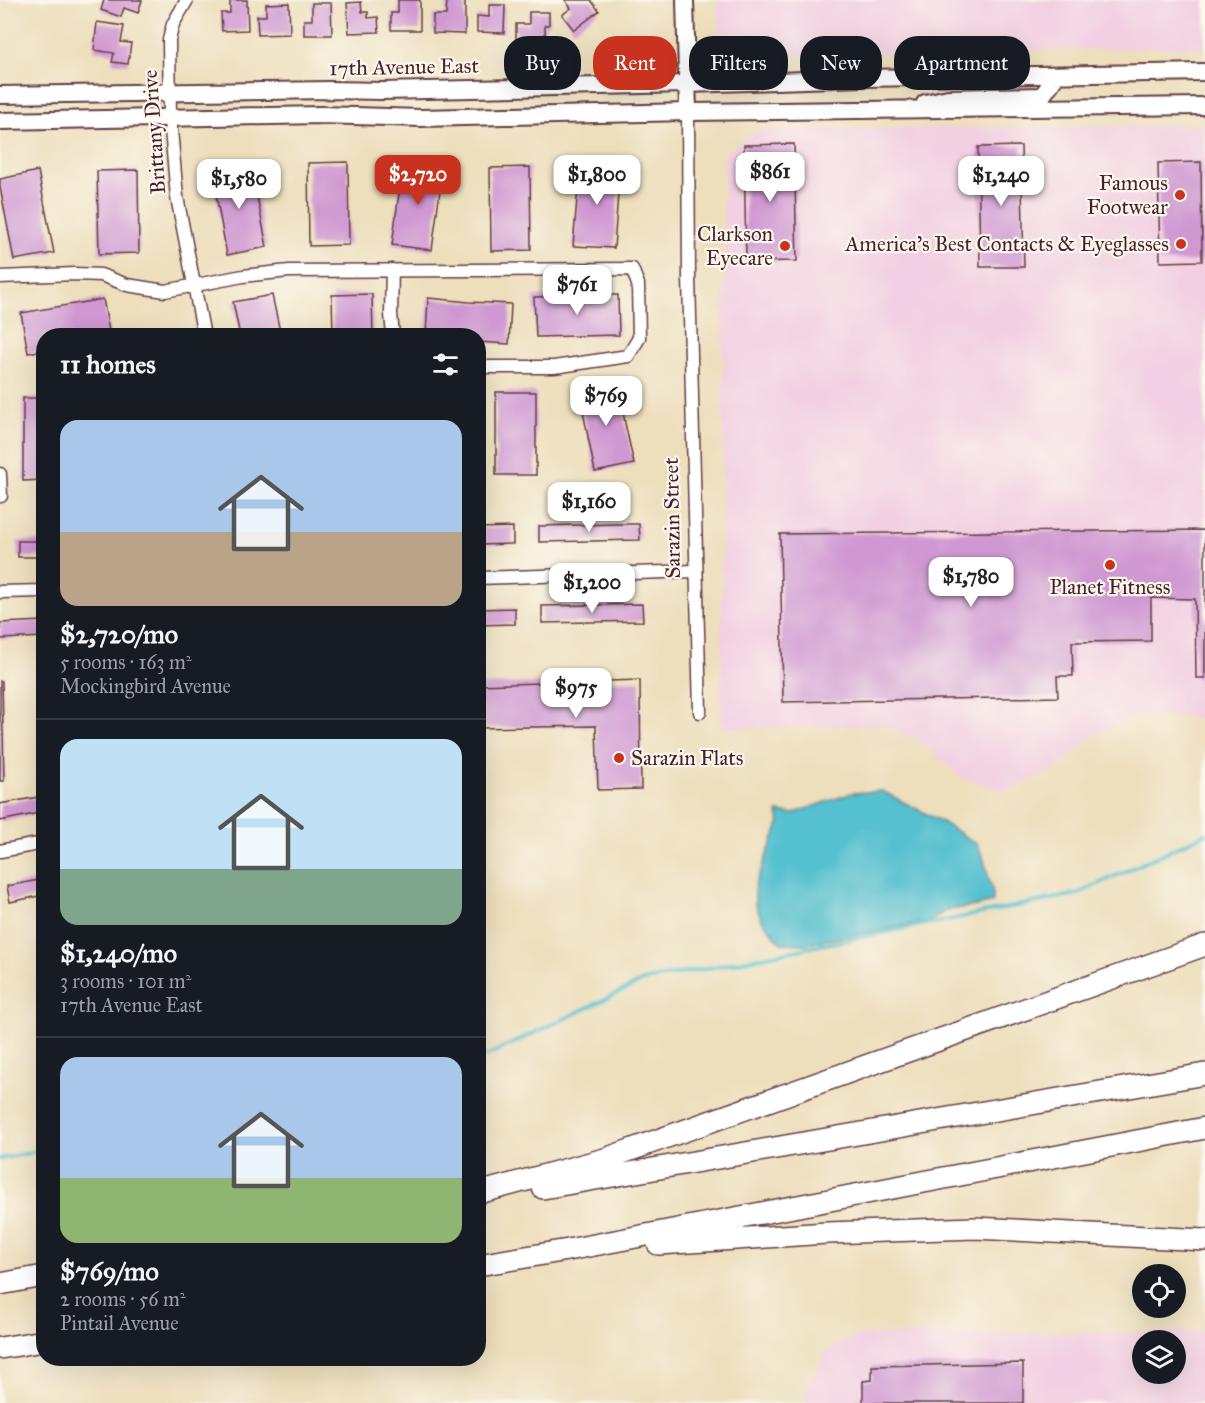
<!DOCTYPE html>
<meta charset="utf-8">
<style>
:root{--surface:#171b24;--page:#242831;--text:#f1f3f6;--muted:#9ea1a6;--line:#363941;--accent:#c8321e}
body{margin:0;font-family:"IM FELL Great Primer",serif;background:var(--page);color:var(--text);height:100vh;display:flex;flex-direction:column;font-size:22px;white-space:nowrap}
*{box-sizing:border-box;margin:0}
p{font-size:20px;color:var(--muted)}
.icon{flex:none;width:33px;height:33px;fill:none;stroke:currentColor;stroke-width:2;stroke-linecap:round;stroke-linejoin:round}
.map{position:relative;flex:1;overflow:hidden}
.drawer{position:absolute;left:36px;top:328px;width:450px;height:1038px;display:flex;flex-direction:column;background:var(--surface);border-radius:24px;box-shadow:0 6px 24px #0002}
.drawer>*{flex:none}
.guide{position:absolute;left:504px;top:36px;width:570px;height:54px;display:flex;gap:12px}
.fabs{position:absolute;left:1132px;top:1264px;display:grid;gap:12px}
.fabs a{display:grid;place-items:center;width:54px;height:54px;border-radius:50%;background:var(--surface);box-shadow:0 6px 24px #0002;font-size:30px}
.price{position:absolute;translate:-50% -51px;padding:0 14px;border-radius:12px;background:#fff;color:#222;font-size:20px;line-height:39px;filter:drop-shadow(0 2px 3px #0008)}
.price::after{content:'';position:absolute;left:50%;top:36px;width:18px;height:14px;margin-left:-9px;background:inherit;clip-path:polygon(0 0,100% 0,50% 100%)}
.price.on{background:var(--accent);color:#fff}
ul{padding:0;list-style:none}
li{display:grid;align-content:center;gap:12px;height:318px;padding:0 24px}
li+li{border-top:2px solid var(--line)}
li span{display:grid;place-items:center;height:186px;border-radius:18px;color:#555}
li>.icon{margin-inline-start:auto}
span .icon{width:108px;height:108px;fill:#fffc;stroke-width:1}
li b{font-size:26px}
h2{display:flex;justify-content:space-between;align-items:center;height:72px;padding:0 24px;font-size:26px}
.chip{padding:0 21px;border-radius:24px;background:var(--surface);box-shadow:0 6px 24px #0002;font-size:21px;line-height:54px}
.chip.on{background:var(--accent);color:#fff}
.map>svg:first-child{display:block}
.built{fill:#f2cfe2;fill-rule:evenodd}
.water{fill:#55c0cf;stroke:#50707d;stroke-width:1.5}
.lines{fill:none;stroke-linecap:round;stroke-linejoin:round}
.stream{stroke:#55c0cf;stroke-width:4}
.building{fill:#cf98d2}
.street-casing{stroke:#623c41;stroke-width:15}
.secondary-casing{stroke:#623c41;stroke-width:20}
.highway-casing{stroke:#623c41;stroke-width:24}
.street{stroke:#fff;stroke-width:12}
.secondary{stroke:#fff;stroke-width:16}
.highway{stroke:#fff;stroke-width:21}
.poi-dot{fill:#c8321e;stroke:#fbf7ec;stroke-width:2}
.labels{text-anchor:middle;dominant-baseline:central;stroke-width:4.5;stroke-linejoin:round;paint-order:stroke}
.street-label{font-size:21px;fill:#4a1f2b;stroke:#fbf7ec}
.poi-label{font-size:21px;fill:#4a1f2b;stroke:#fbf7ec;text-anchor:end}
</style>
<div class="map">
<svg width="1205" height="1403" viewBox="0 0 1205 1403">
<rect width="100%" height="100%" fill="#fbf7ec"/>
<filter id="ink" filterUnits="userSpaceOnUse"><feTurbulence type="fractalNoise" baseFrequency=".0167" numOctaves="2"/><feDisplacementMap in="SourceGraphic" scale="12" xChannelSelector="R" yChannelSelector="G"/><feConvolveMatrix kernelMatrix="1 2 1 2 8 2 1 2 1" color-interpolation-filters="sRGB"/></filter>
<filter id="wash" filterUnits="userSpaceOnUse"><feTurbulence type="fractalNoise" baseFrequency=".008" numOctaves="4" result="noise"/><feDisplacementMap in="SourceGraphic" scale="24" xChannelSelector="R" yChannelSelector="G"/><feGaussianBlur stdDeviation="1.35" result="paint"/><feColorMatrix in="noise" values="0 0 0 0 0 0 0 0 0 0 0 0 0 0 0 0 0 1.4 0 .05"/><feComposite in="paint" operator="in"/></filter>
<g filter="url(#wash)">
<rect width="100%" height="100%" fill="#eddebc"/>
<!-- built -->
<path class="built" d="M718,0h487v47l-485,9z
M1205,125v593l-70,-3 -45,23 -36,33 -48,20 -44,-13 -44,-38 -35,-15 -162,3 3,-573 32,-25z
M1205,1331v72h-399v-11l20,-42 33,-15zM1143,1341h33v33h-33z"/>
<!-- water -->
<path class="water" d="M882,791l58,30 37,23 6,13 10,36v9l-16,4 -30,4 -17,11 -123,23 -26,-1 -19,-23 -7,-16v-19l25,-63 -3,-10 15,2 60,-21z"/>
<g class="lines">
<!-- stream -->
<path class="stream" d="M478,1060l165,-79 434,-87 128,-60
M0,1159l44,-9"/>
</g>
<g id="blocks">
<!-- building -->
<path class="building" d="M104,0h38l-4,13 -14,-5 -3,9 -20,-7z
M230,0h17l1,30 -26,1 -1,-18h9z
M398,0h22v30h-29v-17h7z
M447,0l18,1v33l-32,-1v-18h13z
M565,0h26l8,11 -25,19 -12,-15 9,-7z
M361,2l1,10h6v6l10,-1 1,15 -30,1 -2,-30z
M289,3l1,31 -32,1 -1,-19h9v-12z
M312,3h19l1,32h-28v-15h8z
M489,5h16l-1,28 -27,-1v-16l12,1z
M529,12h20v13h-4v15h-29v-16h13z
M97,22l27,4 -3,16 10,1 -3,21 -16,-2 2,-9 -20,-3z
M794,144l3,117 -51,1 -2,-117z
M1021,146l3,121h-44l-2,-120z
M348,162l1,83 -40,1 -1,-83z
M1201,162l1,99 -42,1 -2,-99z
M403,163l40,5 -11,82 -40,-5z
M580,163l40,3 -6,82 -41,-2z
M251,166l16,81 -40,8 -15,-82z
M530,167l1,83 -40,1 -1,-83z
M138,170l1,83 -40,1 -2,-83z
M38,171l16,82 -40,7 -14,-73v-8z
M372,294l1,42h-40l-1,-41z
M272,295l9,41h-41l-7,-34z
M597,295h21l1,40 -83,2 -2,-40z
M428,298l41,4 42,2 -2,40 -31,-2v-6h-52z
M103,299l7,37h-66v14l-16,3 -7,-40z
M618,382l7,41 9,41 -39,8 -16,-81z
M496,392h40v83h-40z
M23,398h21v82l-21,1z
M617,524h22l1,16 -101,2v-16z
M513,527v17l-35,1v-17z
M1205,530v148h-9l-1,-79 -44,-1v43l-79,1 1,34h-16l1,21 -275,5 -3,-168z
M18,541h26v16h-26z
M642,604l1,17 -101,2v-17z
M515,608v16l-37,1v-16z
M44,621v16l-44,2v-16z
M640,680l1,109 -43,1 -2,-64 -118,2v-43z
M0,681h2l2,100h-4z
M44,796v16l-44,9v-17z
M44,879v16l-34,7 -3,-16z
M1023,1363v40h-160v-22l9,-1v-14z"/>
</g>
</g>
<g filter="url(#ink)">
<use href="#blocks" fill-opacity="0" stroke="#623c41" stroke-width="1.5"/>
<g class="lines">
<defs>
<path id="street" d="M187,0l-14,24 -4,16 1,78 7,79 27,139
M688,112l1,165 11,435
M392,270l-1,44 2,22
M0,277l75,-3 26,1 26,10 38,6 78,-15 46,-5 343,-2 6,15 1,54 -11,18 -74,11h-76
M0,474l1,22
M478,578l218,-7
M0,592l44,-1
M0,851l44,-8"/>
<path id="secondary" d="M685,0l3,112
M0,95l330,-5 52,1 305,-7 176,-6 342,-6
M925,103l23,-5 94,-2 15,-21
M0,121l321,-6 100,3 267,-6 517,-6"/>
<path id="highway" d="M543,1188l662,-114
M478,1193l127,-34 600,-214
M658,1244l169,-11 148,-5 230,12
M478,1265l90,-15 637,-122
M0,1284l44,-8
M0,1348l44,-7"/>
</defs>
<!-- street casing -->
<use href="#street" class="street-casing"/>
<!-- secondary casing -->
<use href="#secondary" class="secondary-casing"/>
<!-- highway casing -->
<use href="#highway" class="highway-casing"/>
<!-- street -->
<use href="#street" class="street"/>
<!-- secondary -->
<use href="#secondary" class="secondary"/>
<!-- highway -->
<use href="#highway" class="highway"/>
</g>
</g>
<!-- markers -->
<g class="poi-dot">
<circle cx="1180" cy="195" r="6"/>
<circle cx="1181" cy="244" r="6"/>
<circle cx="785" cy="246" r="6"/>
<circle cx="1110" cy="565" r="6"/>
<circle cx="619" cy="758" r="6"/>
</g>
<g class="labels">
<!-- street labels -->
<g class="street-label">
<text transform="translate(404 67) rotate(-1)">17th Avenue East</text>
<text transform="translate(154 132) rotate(-94)">Brittany Drive</text>
<text transform="translate(672 518) rotate(-91)">Sarazin Street</text>
</g>
<!-- poi labels -->
<g class="poi-label">
<text x="1168" y="183">Famous<tspan x="1168" dy="24">Footwear</tspan></text>
<text x="773" y="234">Clarkson<tspan x="773" dy="24">Eyecare</tspan></text>
<text x="1169" y="244">America's Best Contacts &amp; Eyeglasses</text>
<text x="1110" y="587" text-anchor="middle">Planet Fitness</text>
<text x="631" y="758" text-anchor="start">Sarazin Flats</text>
</g>
</g>
</svg>
<div class="fabs">
<a><svg class="icon" aria-label="locate" viewBox="0 0 24 24"><circle cx="12" cy="12" r="6"/><path d="M12 2v4M12 18v4M2 12h4M18 12h4"/></svg></a>
<a><svg class="icon" aria-label="layers" viewBox="0 0 24 24"><path d="M12 4l9 5-9 5-9-5zM3 14l9 5 9-5"/></svg></a>
</div>
<b class="price" style="left:770px;top:203px">$861</b>
<b class="price on" style="left:418px;top:206px">$2,720</b>
<b class="price" style="left:597px;top:206px">$1,800</b>
<b class="price" style="left:1001px;top:207px">$1,240</b>
<b class="price" style="left:239px;top:210px">$1,580</b>
<b class="price" style="left:577px;top:316px">$761</b>
<b class="price" style="left:606px;top:427px">$769</b>
<b class="price" style="left:589px;top:533px">$1,160</b>
<b class="price" style="left:971px;top:608px">$1,780</b>
<b class="price" style="left:592px;top:614px">$1,200</b>
<b class="price" style="left:576px;top:719px">$975</b>
<div class="guide">
<a class="chip">Buy</a>
<a class="chip on">Rent</a>
<a class="chip">Filters</a>
<a class="chip">New</a>
<a class="chip">Apartment</a>
</div>
<section class="drawer">
<h2>11 homes<svg class="icon" aria-label="filters" viewBox="0 0 24 24"><path d="M4 7h16M4 17h16"/><circle cx="9" cy="7" r="2"/><circle cx="15" cy="17" r="2"/></svg></h2>
<ul>
<li><span style="background:linear-gradient(#a9c7e8 60%,#b9a48a 0)"><svg class="icon" aria-label="home" viewBox="0 0 24 24"><path d="M3 11l9-7 9 7M6 9v11h12V9"/></svg></span><div><b>$2,720/mo</b><p>5 rooms · 163 m²</p><p>Mockingbird Avenue</p></div></li>
<li><span style="background:linear-gradient(#bfe0f5 70%,#7fa58c 0)"><svg class="icon" aria-label="home" viewBox="0 0 24 24"><path d="M3 11l9-7 9 7M6 9v11h12V9"/></svg></span><div><b>$1,240/mo</b><p>3 rooms · 101 m²</p><p>17th Avenue East</p></div></li>
<li><span style="background:linear-gradient(#a9c7e8 65%,#8fb573 0)"><svg class="icon" aria-label="home" viewBox="0 0 24 24"><path d="M3 11l9-7 9 7M6 9v11h12V9"/></svg></span><div><b>$769/mo</b><p>2 rooms · 56 m²</p><p>Pintail Avenue</p></div></li>
</ul>
</section>
</div>
